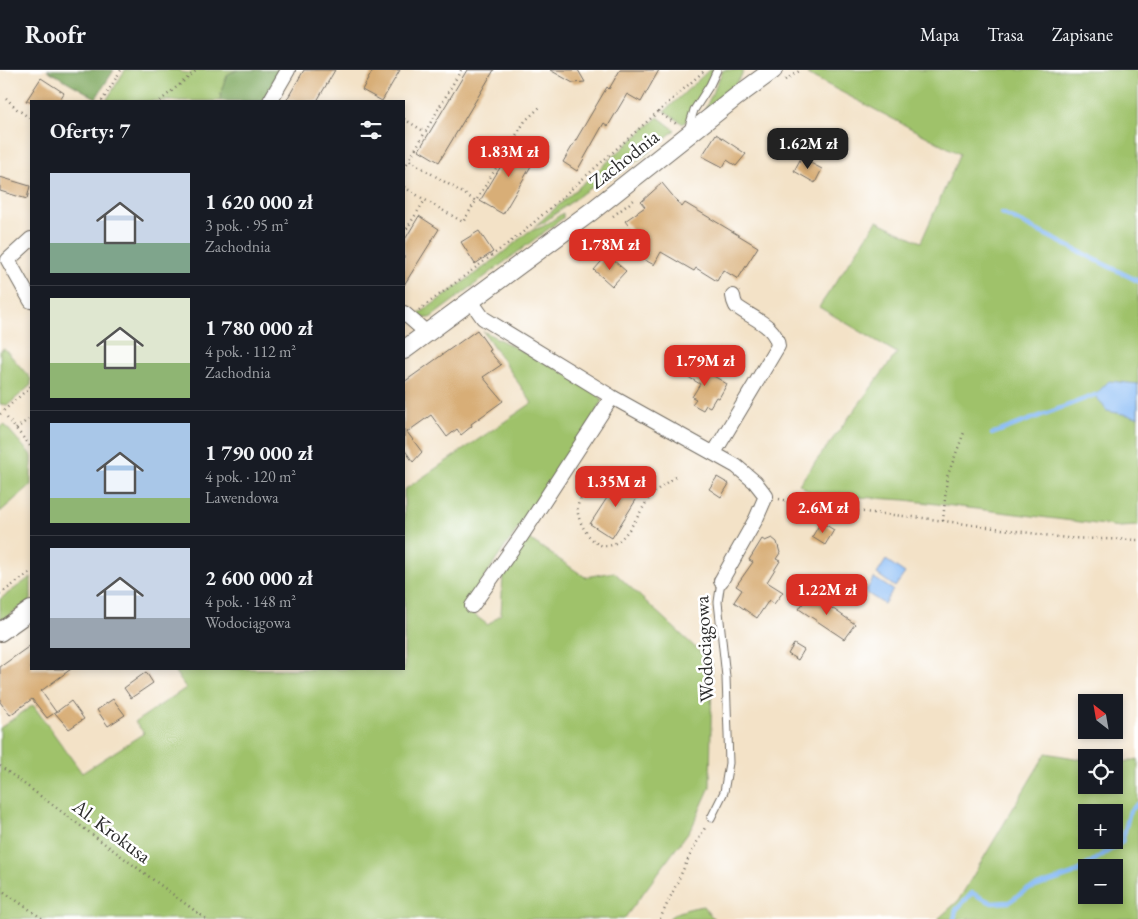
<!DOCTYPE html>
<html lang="pl">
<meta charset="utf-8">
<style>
:root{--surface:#171b24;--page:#242831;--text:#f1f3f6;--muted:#9ea1a6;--line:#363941;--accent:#d93025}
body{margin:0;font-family:"EB Garamond",serif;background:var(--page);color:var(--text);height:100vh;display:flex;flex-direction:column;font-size:19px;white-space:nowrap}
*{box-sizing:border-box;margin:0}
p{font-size:16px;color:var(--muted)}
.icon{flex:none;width:28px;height:28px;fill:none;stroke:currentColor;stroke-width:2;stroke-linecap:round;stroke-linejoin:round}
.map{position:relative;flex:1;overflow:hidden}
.drawer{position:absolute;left:30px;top:30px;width:375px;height:570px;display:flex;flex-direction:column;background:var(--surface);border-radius:0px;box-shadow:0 2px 8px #0003}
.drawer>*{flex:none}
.needle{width:32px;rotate:329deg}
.buttons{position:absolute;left:1078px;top:624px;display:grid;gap:10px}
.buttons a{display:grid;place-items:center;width:45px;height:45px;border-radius:0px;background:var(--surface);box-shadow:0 2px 8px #0003;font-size:25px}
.price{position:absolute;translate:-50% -42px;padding:0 11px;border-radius:10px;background:var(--accent);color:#fff;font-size:16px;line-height:32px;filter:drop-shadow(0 1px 2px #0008)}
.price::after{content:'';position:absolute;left:50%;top:30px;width:15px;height:11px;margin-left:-8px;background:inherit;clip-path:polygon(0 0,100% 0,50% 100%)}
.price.on{background:#222;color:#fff}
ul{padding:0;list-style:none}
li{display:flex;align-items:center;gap:15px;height:125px;padding:0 20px}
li+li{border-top:1px solid var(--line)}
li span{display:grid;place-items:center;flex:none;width:140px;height:100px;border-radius:0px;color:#555}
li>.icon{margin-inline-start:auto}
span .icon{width:60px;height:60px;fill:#fffc;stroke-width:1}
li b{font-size:21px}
h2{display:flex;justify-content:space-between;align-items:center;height:60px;padding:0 20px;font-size:21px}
header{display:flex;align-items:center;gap:30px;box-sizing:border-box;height:70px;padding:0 25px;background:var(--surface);border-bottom:1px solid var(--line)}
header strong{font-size:24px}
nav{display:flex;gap:28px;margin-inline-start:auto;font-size:18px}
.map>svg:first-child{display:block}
.green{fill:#9fc26b;stroke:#65764b;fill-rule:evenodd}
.forest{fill:#7fa85f;stroke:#556a45}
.water{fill:#88bbf5;stroke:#5a7390}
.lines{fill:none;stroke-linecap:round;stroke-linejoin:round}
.stream{stroke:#88bbf5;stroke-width:4.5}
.building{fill:#d8ae77}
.service-casing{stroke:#716b62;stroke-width:9}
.minor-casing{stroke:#716b62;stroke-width:16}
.tertiary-casing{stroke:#716b62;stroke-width:20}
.path{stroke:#716b62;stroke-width:2.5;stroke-dasharray:1 4;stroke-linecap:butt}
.service{stroke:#fff;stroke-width:7}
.minor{stroke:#fff;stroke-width:14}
.tertiary{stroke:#fff;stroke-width:18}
.labels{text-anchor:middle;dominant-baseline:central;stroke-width:5;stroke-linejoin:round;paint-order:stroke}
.street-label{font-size:20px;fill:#2b2b2b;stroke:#fff}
</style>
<header>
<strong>Roofr</strong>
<nav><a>Mapa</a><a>Trasa</a><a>Zapisane</a></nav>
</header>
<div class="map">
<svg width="1138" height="849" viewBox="0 0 1138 849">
<rect width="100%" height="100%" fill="#fff"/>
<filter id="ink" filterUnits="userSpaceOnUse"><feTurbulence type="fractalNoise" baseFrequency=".02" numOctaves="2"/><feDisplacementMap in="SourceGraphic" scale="10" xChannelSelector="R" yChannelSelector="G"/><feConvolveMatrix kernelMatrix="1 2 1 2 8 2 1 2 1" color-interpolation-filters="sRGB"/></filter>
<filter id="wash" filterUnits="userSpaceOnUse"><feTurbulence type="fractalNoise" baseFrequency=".0096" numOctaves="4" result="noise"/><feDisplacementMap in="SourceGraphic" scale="20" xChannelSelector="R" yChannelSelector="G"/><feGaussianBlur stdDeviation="1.12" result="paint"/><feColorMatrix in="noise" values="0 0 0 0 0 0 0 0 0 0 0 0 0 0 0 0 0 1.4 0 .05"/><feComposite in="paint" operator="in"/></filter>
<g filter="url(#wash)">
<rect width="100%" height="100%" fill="#f3e2c7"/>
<!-- green -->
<path class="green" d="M125,0h55l1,2 9,1 3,-3h45l-10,4 -6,14 -2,13h-114z
M709,0h5l-23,47 -8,7 -18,-13z
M723,0h20c-1,14 -28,30 -38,39z
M814,0h324v456l-18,1 -215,-27 -93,-6 -13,-10 98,-131 -78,-46 58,-86 44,21 39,-88 -153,-80z
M658,47l17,13 -27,23 -29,21 -32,16 -44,33 -9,4z
M563,143v5l-133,100h-6l-5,-4 75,-54 34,-28 16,-6z
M483,261l113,58 6,12 -16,29 -121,175 7,8 16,12 13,-11 2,-40 11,-24 11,-14 60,41 29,-5 98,91 -2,124 -18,40 -68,92h-624v-191l33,-23 49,68 62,-40 -9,-11 51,-34 -13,-19h231v-179l128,-87z
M4,278l27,31v6l-23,20 -8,-1v-53z
M4,354l27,31v30l-31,27v-85z
M31,507v23l-31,22v-23z
M1046,683l40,7v25h28v-21l24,-5v160h-200l20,-18zM1086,742h28v28h-28zM1086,798h28v27h-28z
M703,836l11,13h-46c8,-8 24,-11 35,-13z"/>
<!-- forest -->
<path class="forest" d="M47,0h67l-18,28z
M238,0h43l-18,31h-43l2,-13 6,-14z"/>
<!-- water -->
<path class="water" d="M1109,311l29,3v33l-31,-6 -12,-16z
M886,490l19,13 -10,14 -18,-13z
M874,508l19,12 -9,14 -19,-12z"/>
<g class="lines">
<!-- stream -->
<path class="stream" d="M1002,143l136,68
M992,364l103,-39
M954,849l2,-9 16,-17 20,10 17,-1 17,-12 47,-16 49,-32 8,-31 8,-7"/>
</g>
<g id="blocks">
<!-- building -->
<path class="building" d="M304,0h31l-18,31h-31z
M373,0h27l-18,31 -20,-11z
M467,0h27l-55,92 -20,-12z
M550,0h28l7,12 -12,1z
M620,0h39l-18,32 -14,-8 -19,32 -4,-3 -27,48 -14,-9 44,-75 2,2z
M41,8l23,15 -5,8h-33z
M716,64l30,20 -10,12 -9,-6 -4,7 -21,-11z
M516,71l22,13 -35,60 -23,-13z
M801,88l21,11 -7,14 -21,-12z
M0,107l30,9 -3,13 -27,-8z
M662,113l20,24 3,-4 73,44 -20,32 -15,-9 -6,11 -21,-13 -2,3 -33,-19 -7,13 -16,-9 6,-10 -19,-25 20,-14 -4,-5z
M419,146l20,13 -35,56v-44z
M479,161l14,21 -18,12 -14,-22z
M607,185l19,16 -14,15 -18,-16z
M477,260l14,20 -2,1 12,14 -18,12 20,24 -32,23 1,2 -11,9 -4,-6 -10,8 -16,-22 -24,17 15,20 -9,10 -9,-13v-67z
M692,293l35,21 -8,14 -3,-1 -6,10 -4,-2 -3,5 -11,-6 4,-5 -4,-2 8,-13 -15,-9z
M717,407l12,7 -8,13 -12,-8z
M620,408l21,14 -29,46 -22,-14z
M821,452l13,8 -9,15 -13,-8z
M772,468l5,4 3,11 -4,6 4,2 -13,21 16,10 -9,12 -5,-4 -12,18 -23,-16 8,-12 -6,-4 17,-24 -4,-2 13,-21 3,2z
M810,523l45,31 -11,15 -45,-30z
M794,574l10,6 -6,10 -10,-6z
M31,575v24h40l-30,22 15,21 -9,6 -15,-19 -22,16 -10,-13v-35z
M146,602l7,11 -22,15 -7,-10z
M113,629l12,16 -17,11 -11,-16z
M71,631l13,18 -15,10 -14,-16z"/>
</g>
</g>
<g filter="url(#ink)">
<use href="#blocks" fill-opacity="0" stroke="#716b62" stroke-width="1"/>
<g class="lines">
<defs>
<path id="service" d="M688,60l6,-20 16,-25 7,-15
M711,748l13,-26 5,-29 -3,-86 -8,-75 3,-21"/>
<path id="minor" d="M270,31l18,-31
M31,169l-23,21 23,41
M471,231l12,17 129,79 124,69 19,16 11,14 -10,23 -35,62
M404,243l23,20
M714,383l64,-107c-2,-21 -27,-28 -42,-40l-2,-5 -1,-5
M472,536l50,-71 90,-138"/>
<path id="tertiary" d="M404,280l188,-139 144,-114 37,-27
M0,562l31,-22"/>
</defs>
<!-- service casing -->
<use href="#service" class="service-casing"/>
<!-- minor casing -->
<use href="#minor" class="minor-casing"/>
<!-- tertiary casing -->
<use href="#tertiary" class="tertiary-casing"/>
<!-- path -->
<path class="path" d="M461,0l-52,90 67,41
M785,10l16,-10
M6,28l11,11 14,10
M102,31l19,-31
M160,31l37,-31
M658,42l20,13
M404,49l21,13
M404,98l5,-8
M404,117l21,13
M613,146l21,-16
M404,163l21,-33 38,22 62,-101 15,-14
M419,240l103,-77 182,-162
M0,344l31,-28
M7,348l24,29
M16,359l15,-12
M599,422c-3,0 -8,0 -11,2 -19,8 -8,31 1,42 27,32 48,-22 61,-39 8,-9 17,-15 27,-21
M779,429l46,9 98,10 143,20 72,2
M943,451l4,-44 18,-47
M0,524l31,-22
M0,696l206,153
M0,819l43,30
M660,849l31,-66 15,-27"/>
<!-- service -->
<use href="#service" class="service"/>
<!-- minor -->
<use href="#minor" class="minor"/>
<!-- tertiary -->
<use href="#tertiary" class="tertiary"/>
</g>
</g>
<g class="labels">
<!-- street labels -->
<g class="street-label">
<text transform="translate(624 89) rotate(-38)">Zachodnia</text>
<text transform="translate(704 579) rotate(-93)">Wodociągowa</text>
<text transform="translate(112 761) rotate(37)">Al. Krokusa</text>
</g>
</g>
</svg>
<div class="buttons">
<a><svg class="needle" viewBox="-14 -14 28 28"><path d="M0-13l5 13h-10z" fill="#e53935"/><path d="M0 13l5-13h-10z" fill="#9ea1a6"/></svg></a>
<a><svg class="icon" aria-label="locate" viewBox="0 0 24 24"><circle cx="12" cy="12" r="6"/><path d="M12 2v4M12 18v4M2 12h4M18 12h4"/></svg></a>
<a>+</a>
<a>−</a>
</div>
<b class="price on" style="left:808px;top:100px">1.62M zł</b>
<b class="price" style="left:509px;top:108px">1.83M zł</b>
<b class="price" style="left:610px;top:201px">1.78M zł</b>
<b class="price" style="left:705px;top:317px">1.79M zł</b>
<b class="price" style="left:616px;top:438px">1.35M zł</b>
<b class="price" style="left:823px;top:464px">2.6M zł</b>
<b class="price" style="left:827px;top:546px">1.22M zł</b>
<section class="drawer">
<h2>Oferty: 7<svg class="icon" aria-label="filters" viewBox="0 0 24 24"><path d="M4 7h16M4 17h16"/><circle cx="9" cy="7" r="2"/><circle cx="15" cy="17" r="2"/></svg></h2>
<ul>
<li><span style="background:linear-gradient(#c9d6e8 70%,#7fa58c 0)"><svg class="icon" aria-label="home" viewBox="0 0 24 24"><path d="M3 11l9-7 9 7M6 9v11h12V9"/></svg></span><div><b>1 620 000 zł</b><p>3 pok. · 95 m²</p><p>Zachodnia</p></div></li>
<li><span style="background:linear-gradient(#dfe7d0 65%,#8fb573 0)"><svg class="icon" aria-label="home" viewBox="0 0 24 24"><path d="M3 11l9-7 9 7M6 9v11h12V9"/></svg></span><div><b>1 780 000 zł</b><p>4 pok. · 112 m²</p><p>Zachodnia</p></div></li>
<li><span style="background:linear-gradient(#a9c7e8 75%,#8fb573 0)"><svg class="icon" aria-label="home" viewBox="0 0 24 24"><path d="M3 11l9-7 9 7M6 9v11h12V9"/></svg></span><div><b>1 790 000 zł</b><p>4 pok. · 120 m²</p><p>Lawendowa</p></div></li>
<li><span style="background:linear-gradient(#c9d6e8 70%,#9aa5b1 0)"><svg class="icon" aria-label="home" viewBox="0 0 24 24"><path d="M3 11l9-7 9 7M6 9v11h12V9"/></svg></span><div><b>2 600 000 zł</b><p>4 pok. · 148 m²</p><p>Wodociągowa</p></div></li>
</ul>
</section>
</div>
